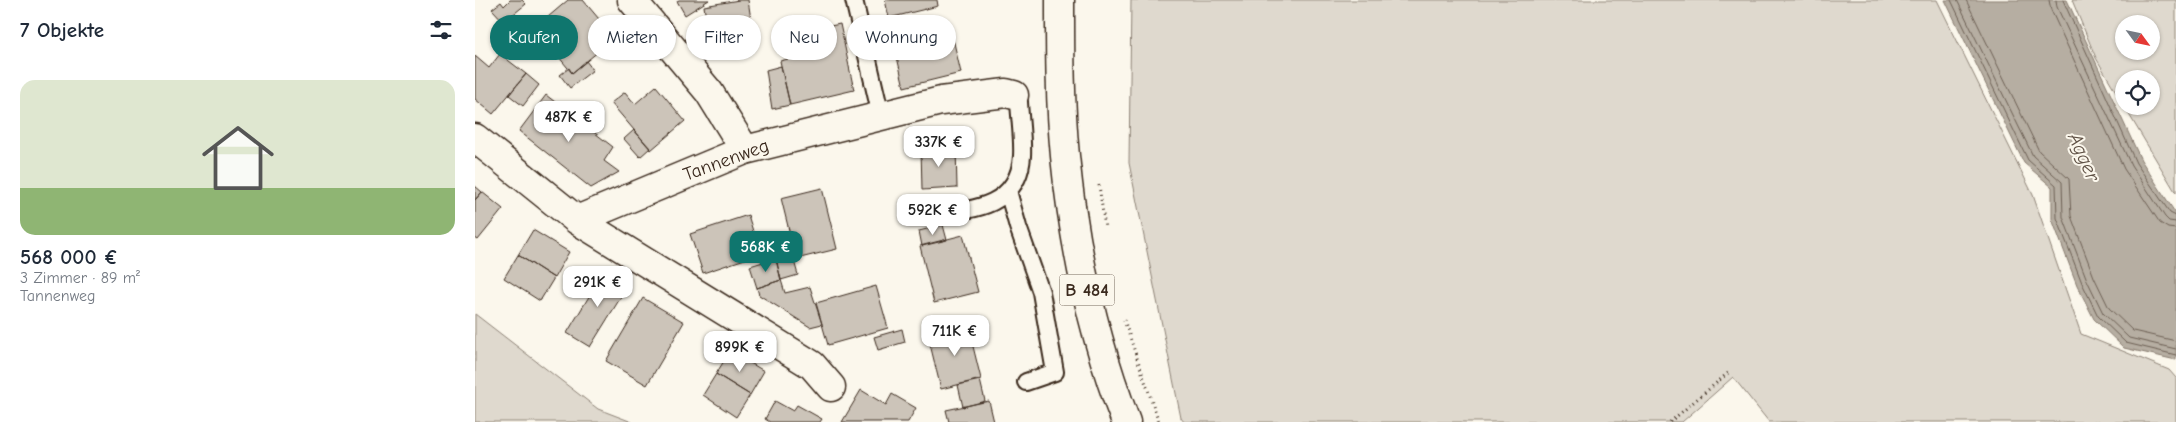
<!DOCTYPE html>
<html lang="de">
<meta charset="utf-8">
<style>
:root{--surface:#fff;--page:#f6f6f7;--text:#1f2937;--muted:#747a83;--line:#e0e1e3;--accent:#0f766e}
body{margin:0;font-family:"Comic Neue",sans-serif;background:var(--page);color:var(--text);height:100vh;display:flex;flex-direction:column;font-size:19px;white-space:nowrap}
*{box-sizing:border-box;margin:0}
p{font-size:16px;color:var(--muted)}
.icon{flex:none;width:28px;height:28px;fill:none;stroke:currentColor;stroke-width:2;stroke-linecap:round;stroke-linejoin:round}
.map{position:relative;flex:1;overflow:hidden}
.details{display:flex;flex-direction:column;background:var(--surface);width:475px}
.details>*{flex:none}
.top-card{position:absolute;left:15px;top:15px;width:475px;height:45px;display:flex;gap:10px}
.needle{width:32px;rotate:123deg}
.buttons{position:absolute;left:1640px;top:15px;display:grid;gap:10px}
.buttons a{display:grid;place-items:center;width:45px;height:45px;border-radius:50%;background:var(--surface);box-shadow:0 1px 4px #0004;font-size:25px}
.price{position:absolute;translate:-50% -42px;padding:0 11px;border-radius:10px;background:#fff;color:#222;font-size:16px;line-height:32px;filter:drop-shadow(0 1px 2px #0008)}
.price::after{content:'';position:absolute;left:50%;top:30px;width:15px;height:11px;margin-left:-8px;background:inherit;clip-path:polygon(0 0,100% 0,50% 100%)}
.price.current{background:var(--accent);color:#fff}
ul{padding:0;list-style:none}
li{display:grid;align-content:center;gap:10px;height:265px;padding:0 20px}
li+li{border-top:1px solid var(--line)}
li span{display:grid;place-items:center;height:155px;border-radius:15px;color:#555}
li>.icon{margin-inline-start:auto}
span .icon{width:90px;height:90px;fill:#fffc;stroke-width:1}
li b{font-size:21px}
h2{display:flex;justify-content:space-between;align-items:center;height:60px;padding:0 20px;font-size:21px}
.pill{padding:0 18px;border-radius:22px;background:var(--surface);box-shadow:0 1px 4px #0004;font-size:18px;line-height:45px}
.pill.current{background:var(--accent);color:#fff}
main{display:flex;flex:1;min-height:0}
.map>svg:first-child{display:block}
.green{fill:#dfd9ce;stroke:#8d8276;fill-rule:evenodd}
.water{fill:#b6aea2;stroke:#85796d}
.lines{fill:none;stroke-linecap:round;stroke-linejoin:round}
.shore{stroke:#6c5f53;stroke-width:1}
.building{fill:#ccc4b9;stroke:#3b2a1e}
.service-casing{stroke:#3b2a1e;stroke-width:20}
.minor-casing{stroke:#3b2a1e;stroke-width:31}
.primary-casing{stroke:#3b2a1e;stroke-width:31}
.path{stroke:#3b2a1e;stroke-width:3;stroke-dasharray:1 4;stroke-linecap:butt}
.service{stroke:#fbf7ec;stroke-width:16}
.minor{stroke:#fbf7ec;stroke-width:28}
.primary{stroke:#fbf7ec;stroke-width:28}
.labels{text-anchor:middle;dominant-baseline:central;stroke-width:4;stroke-linejoin:round;paint-order:stroke}
.shield{fill:#fbf7ec;stroke:#75685c;stroke-width:1}
.shield-label{font-size:18px;font-weight:bold;fill:#3b2a1e}
.street-label{font-size:19px;fill:#3b2a1e;stroke:#fbf7ec}
.water-label{font-size:20px;font-style:italic;fill:#605246;stroke:#fbf7ec}
</style>
<main>
<section class="details">
<h2>7 Objekte<svg class="icon" aria-label="filters" viewBox="0 0 24 24"><path d="M4 7h16M4 17h16"/><circle cx="9" cy="7" r="2"/><circle cx="15" cy="17" r="2"/></svg></h2>
<ul>
<li><span style="background:linear-gradient(#dfe7d0 70%,#8fb573 0)"><svg class="icon" aria-label="home" viewBox="0 0 24 24"><path d="M3 11l9-7 9 7M6 9v11h12V9"/></svg></span><div><b>568 000 €</b><p>3 Zimmer · 89 m²</p><p>Tannenweg</p></div></li>
</ul>
</section>
<div class="map">
<svg width="1701" height="422" viewBox="0 0 1701 422">
<rect width="100%" height="100%" fill="#fbf7ec"/>
<filter id="ink" filterUnits="userSpaceOnUse"><feTurbulence type="fractalNoise" baseFrequency=".02" numOctaves="2"/><feDisplacementMap in="SourceGraphic" scale="10" xChannelSelector="R" yChannelSelector="G"/><feConvolveMatrix kernelMatrix="1 2 1 2 8 2 1 2 1" color-interpolation-filters="sRGB"/></filter>
<g filter="url(#ink)">
<!-- green -->
<path class="green" d="M656,0h806l96,195 48,139 88,36 7,8v44h-407l-36,-45 -51,45h-498l-3,-4 -52,-255z
M1597,0h104v193l-52,-87h27v-27h-27v26l-28,-47zM1649,24h27v27h-27z
M0,314l123,95 34,13h-157z"/>
<!-- water -->
<path class="water" d="M1470,0h122l74,160 35,54v146l-52,-12 -30,-29 -17,-34 -25,-66v-32l-28,-24z"/>
<g class="lines">
<!-- shore -->
<path class="shore" d="M1476,0l77,160 28,25 1,33 25,65 16,33 28,27 50,12
M1482,0l76,156 29,26 1,35 24,63 16,33 26,25 47,11
M1491,0l73,151 30,28 2,37 23,61 15,31 24,23 43,10
M1574,0l2,10 73,159 36,54 8,5 8,1
M1581,0l1,7 74,158 34,52 4,4 7,1
M1588,0l73,163 34,50 6,3"/>
</g>
<!-- building -->
<path class="building" d="M35,0h12l4,4 -22,18 -12,-13 9,-7 3,4z
M93,0h15l32,38 -43,35 -37,-45z
M204,0h30l-24,15 -8,-14z
M264,0h9l7,46 -44,6 -7,-46z
M410,0h52l1,6 -49,12z
M365,24l14,66 -64,15 -10,-44 36,-9 -5,-22z
M476,30l10,43 -57,14 -10,-43z
M25,54l26,20 -33,40 -18,-15v-43l14,12z
M111,61l7,9 -23,18 -10,-13 9,-7 3,5z
M306,66l9,39 -18,4 -6,-39z
M51,74l13,11 -16,21 -14,-11z
M181,86l29,35 -34,29 -40,-47 14,-11 10,12z
M71,95l67,52 -9,14 15,11 -28,16 -72,-57z
M159,130l16,18 -10,9 -16,-18z
M481,146l1,42 -35,2 -1,-42z
M0,186l7,6 -7,8z
M347,188l15,61 -41,10 -15,-61z
M7,192l21,17 -25,31 -3,-2v-38z
M273,215l12,39 -57,19 -13,-39z
M468,225l4,15 -25,6 -3,-15z
M58,230l36,22 -15,26 -36,-23z
M488,235l15,57 -44,11 -14,-57z
M312,236l11,39 -17,5 -10,-40z
M43,255l36,23 -14,23 -36,-23z
M301,258l5,22 -24,8 -7,-22z
M130,270l24,14 -39,63 -23,-14z
M306,280l4,13 25,-6 12,37 -12,3 -51,-32 -2,-7z
M401,286l12,42 -60,17 -12,-42z
M168,298l41,24 -37,63 -41,-24z
M493,326l13,53 -40,10 -13,-53z
M427,329l3,13 -27,8 -4,-13z
M255,351l34,20 -14,24 -34,-21z
M241,374l34,21 -14,22 -33,-22z
M505,380l5,21 -22,6 -5,-22z
M386,390l25,15 6,-11 24,14 -8,14h-66z
M300,401l18,10 4,-6 25,14 -2,3h-50l-5,-3z
M514,401l5,21h-45l-3,-12z"/>
<g class="lines">
<defs>
<path id="service" d="M379,0l27,116
M533,191l10,36 23,65 14,80 -29,10
M442,216c42,-6 101,-2 105,-60 1,-17 -2,-36 -3,-54l-5,-7"/>
<path id="minor" d="M157,0l77,92 36,58
M0,138l102,82 168,-70 196,-49 65,-8 8,2
M102,220l235,145 19,22"/>
<path id="primary" d="M585,0c0,52 0,104 5,156 9,91 28,181 61,266"/>
</defs>
<!-- service casing -->
<use href="#service" class="service-casing"/>
<!-- minor casing -->
<use href="#minor" class="minor-casing"/>
<!-- primary casing -->
<use href="#primary" class="primary-casing"/>
<!-- path -->
<path class="path" d="M624,185l6,43
M649,320l35,102
M1195,422l58,-49"/>
<!-- service -->
<use href="#service" class="service"/>
<!-- minor -->
<use href="#minor" class="minor"/>
<!-- primary -->
<use href="#primary" class="primary"/>
</g>
</g>
<g class="labels">
<!-- shield labels -->
<rect class="shield" x="584.5" y="274.5" width="55" height="31" rx="4"/>
<g class="shield-label">
<text x="612" y="290">B 484</text>
</g>
<!-- street labels -->
<g class="street-label">
<text transform="translate(251 160) rotate(-20)">Tannenweg</text>
</g>
<!-- water labels -->
<g class="water-label">
<text transform="translate(1609 157) rotate(66)">Agger</text>
</g>
</g>
</svg>
<div class="buttons">
<a><svg class="needle" viewBox="-14 -14 28 28"><path d="M0-13l5 13h-10z" fill="#e53935"/><path d="M0 13l5-13h-10z" fill="#747a83"/></svg></a>
<a><svg class="icon" aria-label="locate" viewBox="0 0 24 24"><circle cx="12" cy="12" r="6"/><path d="M12 2v4M12 18v4M2 12h4M18 12h4"/></svg></a>
</div>
<b class="price" style="left:94px;top:143px">487K €</b>
<b class="price" style="left:464px;top:168px">337K €</b>
<b class="price" style="left:458px;top:236px">592K €</b>
<b class="price current" style="left:291px;top:273px">568K €</b>
<b class="price" style="left:123px;top:308px">291K €</b>
<b class="price" style="left:480px;top:357px">711K €</b>
<b class="price" style="left:265px;top:373px">899K €</b>
<div class="top-card">
<a class="pill current">Kaufen</a>
<a class="pill">Mieten</a>
<a class="pill">Filter</a>
<a class="pill">Neu</a>
<a class="pill">Wohnung</a>
</div>
</div>
</main>
